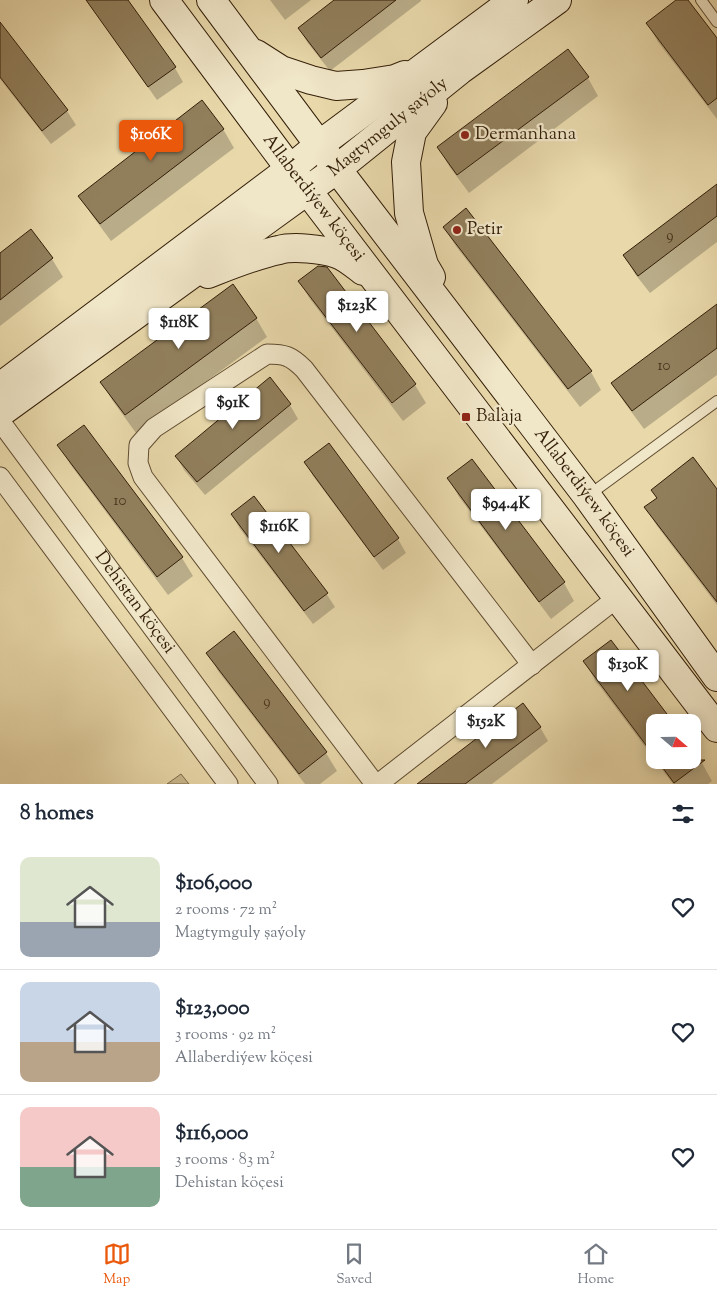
<!DOCTYPE html>
<meta charset="utf-8">
<style>
:root{--surface:#fff;--page:#f2f2f3;--text:#1f2937;--muted:#747a83;--line:#e0e1e3;--accent:#ea580c}
body{margin:0;font-family:"Sorts Mill Goudy",serif;background:var(--page);color:var(--text);height:100vh;display:flex;flex-direction:column;font-size:19px;white-space:nowrap}
*{box-sizing:border-box;margin:0}
p{font-size:16px;color:var(--muted)}
.icon{flex:none;width:28px;height:28px;fill:none;stroke:currentColor;stroke-width:2;stroke-linecap:round;stroke-linejoin:round}
.map{position:relative;height:784px;overflow:hidden}
.drawer{display:flex;flex-direction:column;background:var(--surface);flex:1}
.drawer>*{flex:none}
.needle{width:32px;rotate:110deg}
.tools{position:absolute;left:646px;top:714px;display:grid;gap:10px}
.tools a{display:grid;place-items:center;width:55px;height:55px;border-radius:10px;background:var(--surface);box-shadow:0 2px 12px #0003;font-size:25px}
.price{position:absolute;translate:-50% -42px;padding:0 11px;border-radius:5px;background:#fff;color:#222;font-size:16px;line-height:32px;filter:drop-shadow(0 1px 2px #0008)}
.price::after{content:'';position:absolute;left:50%;top:30px;width:15px;height:11px;margin-left:-8px;background:inherit;clip-path:polygon(0 0,100% 0,50% 100%)}
.price.selected{background:var(--accent);color:#fff}
ul{padding:0;list-style:none}
li{display:flex;align-items:center;gap:15px;height:125px;padding:0 20px}
li+li{border-top:1px solid var(--line)}
li span{display:grid;place-items:center;flex:none;width:140px;height:100px;border-radius:10px;color:#555}
li>.icon{margin-inline-start:auto}
span .icon{width:60px;height:60px;fill:#fffc;stroke-width:1}
li b{font-size:21px}
h2{display:flex;justify-content:space-between;align-items:center;height:60px;padding:0 20px;font-size:21px}
.tab-bar{display:flex;justify-content:space-around;align-items:center;height:70px;border-top:1px solid var(--line);background:var(--surface);font-size:14px;color:var(--muted)}
.tab-bar a{display:grid;justify-items:center;gap:2px}
.tab-bar .selected{color:var(--accent)}
.map>svg:first-child{display:block}
.green{fill:#c9b88e;stroke:#7e6b4b}
.shadow{fill:#0003}
.building{fill:#917f5c;stroke:#331e08}
.lines{fill:none;stroke-linecap:round;stroke-linejoin:round}
.lane-casing{stroke:#604c30;stroke-width:12}
.street-casing{stroke:#604c30;stroke-width:21}
.secondary-casing{stroke:#331e08;stroke-width:30}
.lane{stroke:#f0e6c8;stroke-width:10}
.street{stroke:#f0e6c8;stroke-width:19}
.secondary{stroke:#f0e6c8;stroke-width:28}
.poi-dot{fill:#8f2418;stroke:#f0e6c8;stroke-width:2}
.labels{text-anchor:middle;dominant-baseline:central;stroke-width:4.5;stroke-linejoin:round;paint-order:stroke}
.number-label{font-size:15px;fill:#4a361d}
.street-label{font-size:18px;fill:#331e08;stroke:#f0e6c8}
.poi-label{font-size:18px;fill:#331e08;stroke:#f0e6c8;text-anchor:start}
</style>
<div class="map">
<svg width="717" height="784" viewBox="0 0 717 784">
<rect width="100%" height="100%" fill="#e8d8aa"/>
<filter id="stains"><feTurbulence type="fractalNoise" baseFrequency=".004" numOctaves="4"/><feColorMatrix values="0 0 0 0 .2 0 0 0 0 .09 0 0 0 0 .02 0 0 0 .5 -.17"/></filter>
<radialGradient id="worn" r=".72"><stop offset=".6" stop-color="#630" stop-opacity="0"/><stop offset="1" stop-color="#630" stop-opacity=".3"/></radialGradient>
<!-- green -->
<path class="green" d="M181,774l8,10h-22z"/>
<!-- shadow -->
<path class="shadow" d="M86,0h40l49,68 8,14 -26,18z
M270,0h41l-26,20z
M336,0h85v1l-91,70 -23,-29 -8,-14z
M678,0h8l31,40v79l-59,-77 -10,-18z
M0,24l67,87 9,14 -25,19 -51,-65z
M588,78l10,18 -129,97 -20,-27 -11,-19z
M223,129l11,19 -123,93 -20,-27 -11,-18z
M717,186v56l-67,51 -15,-19 -10,-18z
M444,227l147,145 10,18 -21,17 -125,-162z
M0,255l52,4 11,18 -63,49z
M299,281l116,104 11,18 -23,18 -93,-122z
M717,306v69l-73,54 -20,-27 -11,-19z
M256,318l11,19 -131,96 -24,-33 -10,-18z
M290,405l8,14 -93,76 -21,-25 -8,-14z
M59,445l123,113 11,18 -25,19 -98,-131z
M329,445l69,94 8,14 -23,17 -70,-94 -8,-14z
M448,478l116,105 10,18 -23,18 -92,-122z
M652,490l65,1v114l-60,-79 -11,-18 11,-9z
M232,515l94,78 9,14 -22,17 -73,-95z
M234,633l92,120 11,18 -17,13h-15l-87,-113 -10,-18z
M611,642l61,80h-17v38l-60,-80 -10,-18z
M540,727l8,14 -56,43h-58z
M692,750l10,13 10,18 -4,3h-35l-18,-24h37z"/>
<!-- building -->
<path class="building" d="M86,0h42l48,67 -28,20z
M334,0h62l-75,58 -23,-30z
M676,0h12l29,38v60l-9,7 -62,-82z
M0,22l68,88 -26,21 -42,-54z
M568,49l21,28 -132,98 -20,-28z
M202,100l22,29 -124,95 -22,-28z
M717,184v32l-79,60 -15,-21z
M466,208l126,163 -24,18 -125,-162z
M31,229l22,29 -53,42v-47z
M318,266l9,1 89,117 -24,19 -94,-122z
M233,284l24,34 -132,97 -25,-33z
M717,304v44l-85,63 -21,-28z
M270,377l21,27 -94,78 -22,-26z
M84,425l99,132 -26,20 -100,-132z
M329,443l70,95 -25,19 -70,-95z
M693,457l24,32v113l-73,-95 13,-9 -6,-8z
M472,459l93,123 -26,20 -92,-124z
M254,496l74,97 -24,18 -73,-97z
M234,631l93,121 -28,22 -93,-121z
M611,640l62,82h-18v35l-72,-96z
M523,703l18,24 -76,57h-48z
M657,760h48l-31,23z"/>
<g class="lines">
<defs>
<path id="lane" d="M701,0l16,22
M589,495l128,-94"/>
<g id="street">
<path id="s1" d="M0,421l268,363"/>
<path d="M0,477l228,307"/>
<path d="M375,784l-232,-307 -5,-14 1,-18 15,-17 113,-74c18,0 24,2 37,15l228,296"/>
<path d="M378,784l239,-186"/>
</g>
<g id="secondary">
<path id="s2" d="M164,0l126,169 17,21 410,538"/>
<path id="s3" d="M211,0l126,169 250,327 130,181"/>
<path d="M256,54l25,16 30,10 25,6 27,-2 32,-5 10,-4"/>
<path d="M208,274c23,-9 47,-19 71,-24 14,-4 43,-1 58,4 9,3 18,11 26,17"/>
<path d="M431,277l-7,-12 -15,-52 -3,-51 6,-30 21,-29"/>
<path d="M0,387l290,-218 29,-24 195,-145"/>
<path id="s4" d="M0,413l337,-244 123,-99 97,-70"/>
</g>
</defs>
<!-- lane casing -->
<use href="#lane" class="lane-casing"/>
<!-- street casing -->
<use href="#street" class="street-casing"/>
<!-- secondary casing -->
<use href="#secondary" class="secondary-casing"/>
<!-- lane -->
<use href="#lane" class="lane"/>
<!-- street -->
<use href="#street" class="street"/>
<!-- secondary -->
<use href="#secondary" class="secondary"/>
</g>
<!-- markers -->
<g class="poi-dot">
<circle cx="465" cy="135" r="5"/>
<circle cx="457" cy="230" r="5"/>
<rect x="461" y="412" width="10" height="10" rx="2.5"/>
</g>
<g class="labels">
<!-- number labels -->
<g class="number-label">
<text x="670" y="236">9</text>
<text x="664" y="366">10</text>
<text x="120" y="501">10</text>
<text x="267" y="702">9</text>
</g>
<!-- street labels -->
<g class="street-label">
<text stroke="none"><textPath href="#s4" startOffset="482">Magtymguly şaýoly</textPath></text>
<text stroke="none"><textPath href="#s2" startOffset="248">Allaberdiýew köçesi</textPath></text>
<text stroke="none"><textPath href="#s3" startOffset="618">Allaberdiýew köçesi</textPath></text>
<text stroke="none"><textPath href="#s1" startOffset="226">Dehistan köçesi</textPath></text>
</g>
<!-- poi labels -->
<g class="poi-label">
<text x="475" y="135">Dermanhana</text>
<text x="467" y="230">Petir</text>
<text x="476" y="417">Balaja</text>
</g>
</g>
<rect width="100%" height="100%" filter="url(#stains)"/>
<rect width="100%" height="100%" fill="url(#worn)"/>
</svg>
<div class="tools">
<a><svg class="needle" viewBox="-14 -14 28 28"><path d="M0-13l5 13h-10z" fill="#e53935"/><path d="M0 13l5-13h-10z" fill="#747a83"/></svg></a>
</div>
<b class="price selected" style="left:151px;top:162px">$106K</b>
<b class="price" style="left:357px;top:333px">$123K</b>
<b class="price" style="left:179px;top:350px">$118K</b>
<b class="price" style="left:233px;top:430px">$91K</b>
<b class="price" style="left:506px;top:531px">$94.4K</b>
<b class="price" style="left:279px;top:554px">$116K</b>
<b class="price" style="left:628px;top:692px">$130K</b>
<b class="price" style="left:486px;top:749px">$152K</b>
</div>
<section class="drawer">
<h2>8 homes<svg class="icon" aria-label="filters" viewBox="0 0 24 24"><path d="M4 7h16M4 17h16"/><circle cx="9" cy="7" r="2"/><circle cx="15" cy="17" r="2"/></svg></h2>
<ul>
<li><span style="background:linear-gradient(#dfe7d0 65%,#9aa5b1 0)"><svg class="icon" aria-label="home" viewBox="0 0 24 24"><path d="M3 11l9-7 9 7M6 9v11h12V9"/></svg></span><div><b>$106,000</b><p>2 rooms · 72 m²</p><p>Magtymguly şaýoly</p></div><svg class="icon" aria-label="heart" viewBox="0 0 24 24"><path d="M12 20l-8-8c-3-5 5-10 8-4 3-6 11-1 8 4z"/></svg></li>
<li><span style="background:linear-gradient(#c9d6e8 60%,#b9a48a 0)"><svg class="icon" aria-label="home" viewBox="0 0 24 24"><path d="M3 11l9-7 9 7M6 9v11h12V9"/></svg></span><div><b>$123,000</b><p>3 rooms · 92 m²</p><p>Allaberdiýew köçesi</p></div><svg class="icon" aria-label="heart" viewBox="0 0 24 24"><path d="M12 20l-8-8c-3-5 5-10 8-4 3-6 11-1 8 4z"/></svg></li>
<li><span style="background:linear-gradient(#f6c9c9 60%,#7fa58c 0)"><svg class="icon" aria-label="home" viewBox="0 0 24 24"><path d="M3 11l9-7 9 7M6 9v11h12V9"/></svg></span><div><b>$116,000</b><p>3 rooms · 83 m²</p><p>Dehistan köçesi</p></div><svg class="icon" aria-label="heart" viewBox="0 0 24 24"><path d="M12 20l-8-8c-3-5 5-10 8-4 3-6 11-1 8 4z"/></svg></li>
</ul>
</section>
<nav class="tab-bar">
<a class="selected"><svg class="icon" aria-label="map" viewBox="0 0 24 24"><path d="M3 6l6-2 6 2 6-2v14l-6 2-6-2-6 2zM9 4v14M15 6v14"/></svg>Map</a>
<a><svg class="icon" aria-label="saved" viewBox="0 0 24 24"><path d="M7 4h10v16l-5-4-5 4z"/></svg>Saved</a>
<a><svg class="icon" aria-label="home" viewBox="0 0 24 24"><path d="M3 11l9-7 9 7M6 9v11h12V9"/></svg>Home</a>
</nav>
